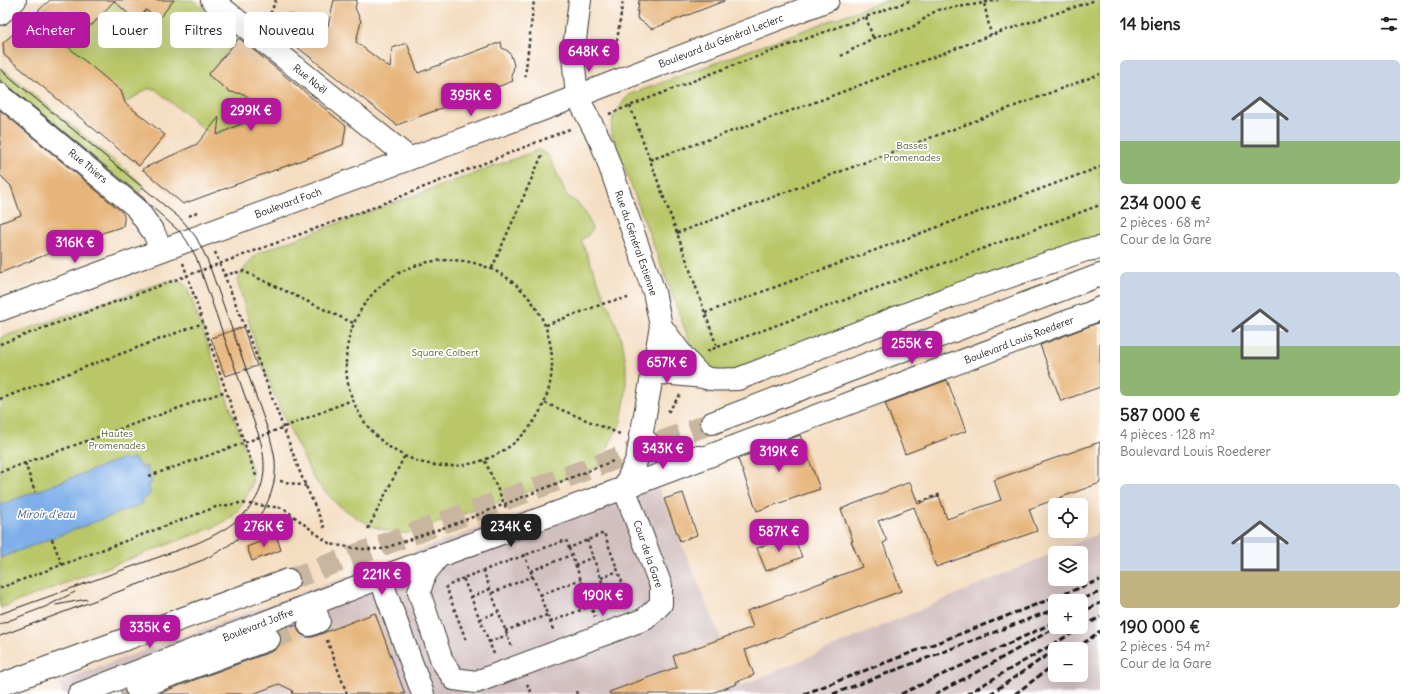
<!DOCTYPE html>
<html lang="fr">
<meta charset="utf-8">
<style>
:root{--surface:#fff;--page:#f6f6f6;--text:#202124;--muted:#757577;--accent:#b5179e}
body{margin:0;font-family:Delius,sans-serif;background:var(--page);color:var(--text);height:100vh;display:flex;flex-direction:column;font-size:15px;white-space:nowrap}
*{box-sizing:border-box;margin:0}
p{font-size:13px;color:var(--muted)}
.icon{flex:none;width:22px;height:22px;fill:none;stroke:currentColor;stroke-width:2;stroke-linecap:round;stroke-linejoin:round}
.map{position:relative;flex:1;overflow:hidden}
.sheet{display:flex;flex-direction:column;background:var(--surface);width:320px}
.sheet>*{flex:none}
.hud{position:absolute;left:12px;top:12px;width:380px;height:36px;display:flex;gap:8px}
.tools{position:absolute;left:1048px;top:498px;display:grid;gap:8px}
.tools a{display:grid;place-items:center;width:40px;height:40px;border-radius:6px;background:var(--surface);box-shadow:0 4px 16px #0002;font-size:20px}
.price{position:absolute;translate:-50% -34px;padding:0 9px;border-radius:8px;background:var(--accent);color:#fff;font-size:13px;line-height:26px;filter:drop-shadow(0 1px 2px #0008)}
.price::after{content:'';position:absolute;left:50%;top:24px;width:12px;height:9px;margin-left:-6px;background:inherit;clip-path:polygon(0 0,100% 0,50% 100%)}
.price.active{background:#222;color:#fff}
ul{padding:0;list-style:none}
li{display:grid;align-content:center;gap:8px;height:212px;padding:0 20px}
li span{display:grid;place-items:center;height:124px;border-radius:6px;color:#555}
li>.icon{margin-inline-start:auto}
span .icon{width:72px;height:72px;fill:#fffc;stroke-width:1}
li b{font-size:17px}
h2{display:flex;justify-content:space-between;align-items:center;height:48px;padding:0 20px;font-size:17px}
.chip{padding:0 14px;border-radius:6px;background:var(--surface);box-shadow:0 4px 16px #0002;font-size:14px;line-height:36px}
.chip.active{background:var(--accent);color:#fff}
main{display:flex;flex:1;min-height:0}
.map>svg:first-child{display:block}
.industrial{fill:#d2bfc0;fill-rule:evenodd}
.green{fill:#b9c769;stroke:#6a7242}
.water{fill:#7eafe9;stroke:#4d6682}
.building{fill:#e7b57c}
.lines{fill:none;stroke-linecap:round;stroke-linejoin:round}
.minor-tunnel{stroke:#c9b6a0;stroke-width:22;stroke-dasharray:22 11;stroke-linecap:butt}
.major-tunnel{stroke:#c9b6a0;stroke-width:22;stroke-dasharray:22 11;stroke-linecap:butt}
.minor-casing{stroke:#3c3935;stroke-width:24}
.major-casing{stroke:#3c3935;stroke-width:24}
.path{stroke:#3c3935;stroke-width:2.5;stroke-dasharray:3 3;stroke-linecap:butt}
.minor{stroke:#fff;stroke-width:22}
.major{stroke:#fff;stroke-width:22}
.tram{stroke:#1c1c1c;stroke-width:1}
.rail{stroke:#1c1c1c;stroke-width:3;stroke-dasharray:6 3;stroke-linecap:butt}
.labels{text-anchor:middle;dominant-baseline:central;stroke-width:3.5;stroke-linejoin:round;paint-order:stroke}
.street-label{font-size:10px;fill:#1c1c1c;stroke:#fff}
.park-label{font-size:10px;fill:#5b603b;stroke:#fff}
.water-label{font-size:11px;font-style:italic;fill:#485e78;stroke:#fff}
</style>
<main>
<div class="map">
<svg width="1100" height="694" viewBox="0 0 1100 694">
<rect width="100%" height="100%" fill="#fff"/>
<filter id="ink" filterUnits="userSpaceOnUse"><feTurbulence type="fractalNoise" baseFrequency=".025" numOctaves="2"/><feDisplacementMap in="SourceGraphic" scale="8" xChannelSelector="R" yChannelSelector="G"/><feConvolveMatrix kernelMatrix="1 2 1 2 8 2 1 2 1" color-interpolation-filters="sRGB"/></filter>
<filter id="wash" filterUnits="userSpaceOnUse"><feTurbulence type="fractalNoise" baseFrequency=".012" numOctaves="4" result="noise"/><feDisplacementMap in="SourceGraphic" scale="16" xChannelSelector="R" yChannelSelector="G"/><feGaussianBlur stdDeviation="0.9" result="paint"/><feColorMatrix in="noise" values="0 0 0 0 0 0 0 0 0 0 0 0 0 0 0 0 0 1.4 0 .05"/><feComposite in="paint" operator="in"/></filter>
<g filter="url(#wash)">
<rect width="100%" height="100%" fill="#f4ddc1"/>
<!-- industrial -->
<path class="industrial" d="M649,466l92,220 359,-153v161h-1037l-5,-12zM1055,553h26v26h-26zM1055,601h26v26h-26zM1055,649h26v26h-26z"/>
<!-- green -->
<path class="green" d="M117,0l-1,3 16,14h9l5,-7 12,9 16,-19h19l46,38 -26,31 35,28 -4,7 1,17 -32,16 -58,-48h-8l-20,13 -3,-2 -2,-7 -10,-9 -53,-44 20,-19 3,4h10l11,-11 1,-10z
M886,0h214v245l-380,131 -19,-8 -9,-20 -81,-216 2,-15 15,-22z
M2,68l143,118 -9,11 -136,-112v-15z
M538,150l11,6 18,40c15,8 21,18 25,34l-5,6 -6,4 35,84 7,21 3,19v29l-5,29 -23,45 -189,66h-15l-19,-6 -18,-9 -20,-14 -14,-14 -9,-11 -29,-59 -25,-60 -23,-80c7,-11 13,-21 23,-28z
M167,281l14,1 6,5 66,184 -1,13 -10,21 -11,13 -17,9 -214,81v-270z"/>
<!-- water -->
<path class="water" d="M124,458l2,3 8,-3 8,10 4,-2 6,17 -5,2c6,9 2,12 -6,15l1,4 -142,54v-53z"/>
<g id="blocks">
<!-- building -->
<path class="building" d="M50,0h124l-16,20 -12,-10 -5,7h-9l-18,-16 -22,24 -55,-4 84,70 4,12 40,32 -26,31 -135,-111 -1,-12z
M334,0h23l-2,8 6,13 -5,21 34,26 2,-20 15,-5 11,30 83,-31 1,6 6,3 3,4 3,10 -1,6 -2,3 2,7 -116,44 -118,-92v-9l8,-3 3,-7 29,10 1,-2 8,4z
M639,0h85v1l-72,28 -15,-11z
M239,38l107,88 -3,19 -160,59 -41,-35 55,-25 22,-27 -2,18 49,-23 -22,-18 -14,-2 -22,-17z
M0,110l122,102 2,4v5l-1,5 -5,2 -25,8 -93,37v-50l21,-8 -10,-29 -11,-11z
M1100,322v65l-39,14 -21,-56z
M243,327l14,39 -32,10 -14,-38z
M947,380l19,51 -61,23 -20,-51z
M800,435l20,54 -63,22 -19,-52z
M1100,442v41l-71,26 8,22 -101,36 -22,-60 -36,14 9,20 -4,2 18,48 -156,59 9,25 -18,7 1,2 -28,10h-99l-1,-2 68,-25 -4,-11 80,-29 -6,-16 115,-44 -11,-26h2l-12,-32 69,-27 8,22 21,-8 8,23 54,-19 -7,-20z
M683,493l14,42 -17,6 -16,-42z
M276,535l5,15 -29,11 -5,-14z
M793,535l9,22 -36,14 -9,-23z
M375,613l30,81h-112l-1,-4 -13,-6 -26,10h-92l-1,-1 26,-10 87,-32 5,-4 3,-5v-7l-2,-3 18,-7 1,5 4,5 5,2h6z"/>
</g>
</g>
<g filter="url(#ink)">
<use href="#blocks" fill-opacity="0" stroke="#3c3935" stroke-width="1"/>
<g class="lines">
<!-- minor-tunnel -->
<path class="minor-tunnel" d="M269,639l40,-14
M120,694l13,-5"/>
<!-- major-tunnel -->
<path class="major-tunnel" d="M288,580l424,-157"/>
<defs>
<path id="minor" d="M212,0l197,158
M580,0l-7,56 4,40 25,48 52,148 7,34 -24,133 -13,29
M0,14l15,-14
M0,94l135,112 19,27 7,17
M661,326c8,11 33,48 45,52 10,3 21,1 32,1l212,-82 136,-47 14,-2
M652,372l52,5
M640,435l15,15 23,7h22
M438,557l-13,17 -6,18 23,69 12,18 22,3 169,-63 16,-15v-18l-37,-98
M385,576v15l38,103
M309,625l10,-4 -6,-17
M136,688l133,-49
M79,694l306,-118 239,-88 466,-175 10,-5"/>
<path id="major" d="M0,310l544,-201 284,-109
M712,423l388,-148
M0,685l288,-105"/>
</defs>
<!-- minor casing -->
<use href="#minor" class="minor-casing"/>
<!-- major casing -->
<use href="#major" class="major-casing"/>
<!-- path -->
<path class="path" d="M988,0l-4,3 7,32
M866,17l7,21
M268,19l8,-19
M617,41l6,-41
M841,56l32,-18 38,-10 26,-18 47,-7 14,-3
M525,77l9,-77
M630,106l47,127 40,114
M609,114l117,-46 186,-68
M650,160l171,-60 170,-65 105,-35
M189,216l8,-4 1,3
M677,233l423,-159
M215,252l40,100 46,123 24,54
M346 363a103 103 0 1 1 206 0a103 103 0 1 1-206 0Z
M183,263l43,128 30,85
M492,268l51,-115
M224,275l19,-4 110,52
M705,313l395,-146
M546,325l62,-23 20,-4
M0,344l369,-135 201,-80
M707,351l393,-146
M0,399l203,-76
M545,403l75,31
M668,412l12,-17
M485,461l22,49
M25,463l10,29
M0,472l226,-81
M149,476l95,-33 108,-43
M280,481l26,5
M920,502l21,-8
M368,529l36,-72
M52,539l10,26
M587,540l25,70
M569,548l26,69
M524,554l30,78
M575,565l18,-8
M483,570l29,78
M531,571l40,-16
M463,578l-17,9 20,53
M601,578l17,-7
M0,588l216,-81 24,-4 43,5 47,36 30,5h22l78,-27 153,-61
M492,593l41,-17
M586,594l18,-7
M540,595l41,-16
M607,595l18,-7
M471,597l19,-8
M480,619l18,-7
M550,622l41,-16
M505,631l42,-16
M327,640l20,54
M489,642l18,-7
M494,654l-31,-76 103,-38 3,8 35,-15 26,71
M527,684l5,10
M576,691l1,3"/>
<!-- minor -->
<use href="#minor" class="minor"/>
<!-- major -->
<use href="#major" class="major"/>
<!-- tram -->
<path class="tram" d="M0,69l182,151 14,17 11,22 62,174c2,9 5,18 6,27 4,48 -32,81 -72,100l-203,76
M0,80l151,126 30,27 6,8 9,16 63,179c18,58 -14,87 -64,108l-195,70
M56,605l31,-6
M0,624l45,-17 30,-15"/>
<!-- rail -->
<path class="rail" d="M1076,601l24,-9
M1081,613l19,-10
M1076,649l24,-18
M804,694l296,-114
M833,694l222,-85
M901,694l154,-72
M935,694l40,-21 78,-44
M967,694l133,-77
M990,694l65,-44
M1015,694l40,-30"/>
</g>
</g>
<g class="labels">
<!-- street labels -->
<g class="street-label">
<text transform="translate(721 41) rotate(-21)">Boulevard du Général Leclerc</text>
<text transform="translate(310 79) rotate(39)">Rue Noël</text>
<text transform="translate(88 166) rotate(39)">Rue Thiers</text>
<text transform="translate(288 203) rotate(-20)">Boulevard Foch</text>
<text transform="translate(636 243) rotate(71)">Rue du Général Estienne</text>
<text transform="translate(1019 340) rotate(-21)">Boulevard Louis Roederer</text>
<text transform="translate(648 554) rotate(71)">Cour de la Gare</text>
<text transform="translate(258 625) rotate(-21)">Boulevard Joffre</text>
</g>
<!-- park labels -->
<g class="park-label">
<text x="912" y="145">Basses<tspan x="912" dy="12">Promenades</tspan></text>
<text x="445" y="352">Square Colbert</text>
<text x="117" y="433">Hautes<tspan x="117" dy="12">Promenades</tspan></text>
</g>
<!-- water labels -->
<g class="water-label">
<text x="46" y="514">Miroir d'eau</text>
</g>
</g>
</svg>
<div class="tools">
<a><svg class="icon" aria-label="locate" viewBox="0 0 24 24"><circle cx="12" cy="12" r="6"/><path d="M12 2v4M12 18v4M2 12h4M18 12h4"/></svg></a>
<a><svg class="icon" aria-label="layers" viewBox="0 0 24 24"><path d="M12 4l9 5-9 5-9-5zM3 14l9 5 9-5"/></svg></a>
<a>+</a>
<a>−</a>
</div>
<b class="price" style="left:589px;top:73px">648K €</b>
<b class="price" style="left:471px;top:117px">395K €</b>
<b class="price" style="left:251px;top:132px">299K €</b>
<b class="price" style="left:75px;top:264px">316K €</b>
<b class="price" style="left:912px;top:365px">255K €</b>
<b class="price" style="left:667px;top:384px">657K €</b>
<b class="price" style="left:663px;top:470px">343K €</b>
<b class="price" style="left:779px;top:473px">319K €</b>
<b class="price" style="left:264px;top:548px">276K €</b>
<b class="price active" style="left:511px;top:548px">234K €</b>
<b class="price" style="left:779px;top:553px">587K €</b>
<b class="price" style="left:382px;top:596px">221K €</b>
<b class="price" style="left:603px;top:617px">190K €</b>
<b class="price" style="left:150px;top:649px">335K €</b>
<div class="hud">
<a class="chip active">Acheter</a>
<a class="chip">Louer</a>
<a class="chip">Filtres</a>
<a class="chip">Nouveau</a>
</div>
</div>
<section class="sheet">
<h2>14 biens<svg class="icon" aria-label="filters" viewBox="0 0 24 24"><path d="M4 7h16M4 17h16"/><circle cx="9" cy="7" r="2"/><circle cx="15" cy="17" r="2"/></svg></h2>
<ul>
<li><span style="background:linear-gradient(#c9d6e8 65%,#8fb573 0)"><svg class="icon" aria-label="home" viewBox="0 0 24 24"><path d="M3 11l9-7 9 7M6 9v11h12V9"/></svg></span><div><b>234 000 €</b><p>2 pièces · 68 m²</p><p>Cour de la Gare</p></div></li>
<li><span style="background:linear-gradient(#c9d6e8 60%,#8fb573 0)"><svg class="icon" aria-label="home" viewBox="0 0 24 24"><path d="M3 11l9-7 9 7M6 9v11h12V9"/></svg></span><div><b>587 000 €</b><p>4 pièces · 128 m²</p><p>Boulevard Louis Roederer</p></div></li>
<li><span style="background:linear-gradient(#c9d6e8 70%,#c2b280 0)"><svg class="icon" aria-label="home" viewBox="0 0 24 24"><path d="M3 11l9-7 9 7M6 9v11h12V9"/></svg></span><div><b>190 000 €</b><p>2 pièces · 54 m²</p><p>Cour de la Gare</p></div></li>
</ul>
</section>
</main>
